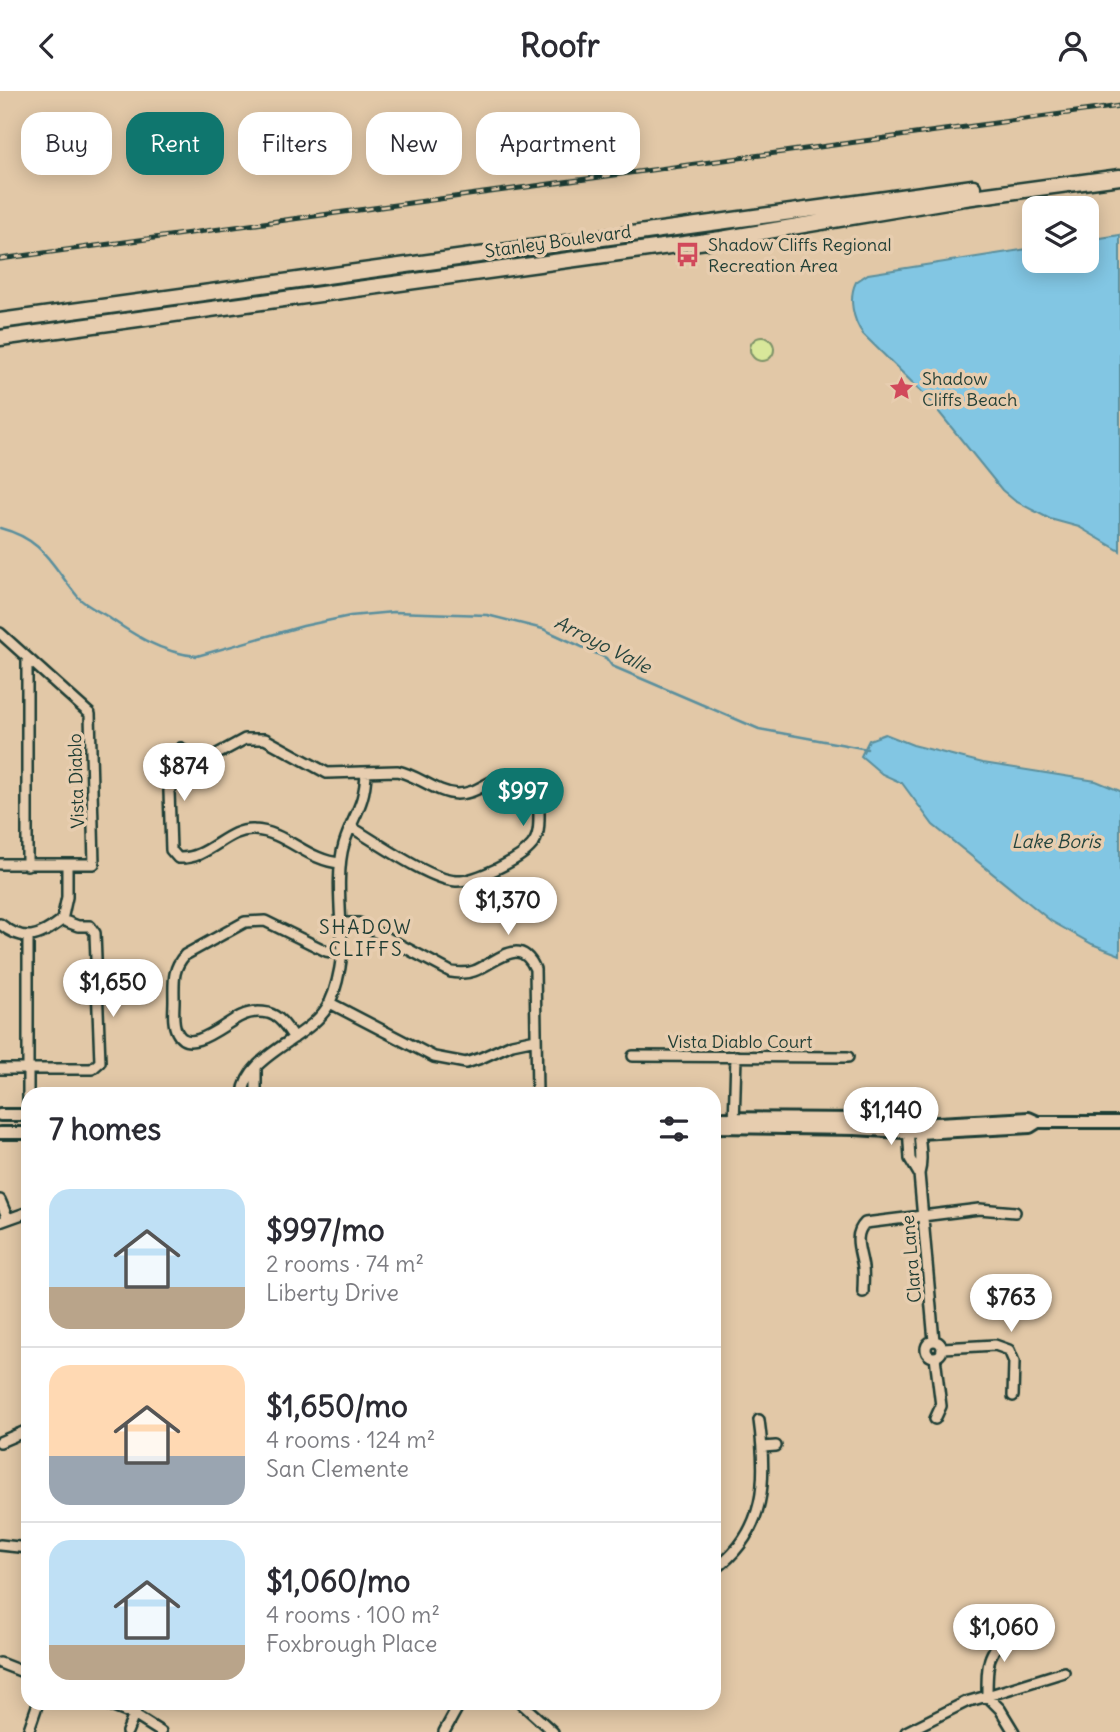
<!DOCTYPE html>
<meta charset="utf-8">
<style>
:root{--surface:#fff;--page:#f7f7f7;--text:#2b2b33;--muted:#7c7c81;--line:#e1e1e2;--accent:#0f766e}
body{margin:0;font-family:Delius,sans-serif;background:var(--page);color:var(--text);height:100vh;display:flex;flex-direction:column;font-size:26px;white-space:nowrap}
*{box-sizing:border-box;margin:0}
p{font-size:23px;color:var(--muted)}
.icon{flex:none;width:38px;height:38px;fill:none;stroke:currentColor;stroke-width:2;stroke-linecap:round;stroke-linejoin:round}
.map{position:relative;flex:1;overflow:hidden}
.drawer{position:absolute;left:21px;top:996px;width:700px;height:623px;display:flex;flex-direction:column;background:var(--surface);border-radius:21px;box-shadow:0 4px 18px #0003}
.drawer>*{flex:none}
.hud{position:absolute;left:21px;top:21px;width:700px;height:63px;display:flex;gap:14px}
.tools{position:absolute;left:1022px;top:105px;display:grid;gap:14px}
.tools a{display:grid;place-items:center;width:77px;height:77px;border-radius:14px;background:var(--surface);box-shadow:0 4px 18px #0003;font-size:35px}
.price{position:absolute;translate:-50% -60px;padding:0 16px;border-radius:24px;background:#fff;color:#222;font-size:23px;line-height:46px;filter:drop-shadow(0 2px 4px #0008)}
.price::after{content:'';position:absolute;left:50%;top:42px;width:21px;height:16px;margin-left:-10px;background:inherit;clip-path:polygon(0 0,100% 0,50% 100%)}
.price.active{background:var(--accent);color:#fff}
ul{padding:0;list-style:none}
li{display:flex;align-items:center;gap:21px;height:175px;padding:0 28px}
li+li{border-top:2px solid var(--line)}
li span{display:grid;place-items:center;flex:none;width:196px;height:140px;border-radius:21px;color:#555}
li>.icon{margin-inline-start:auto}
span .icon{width:84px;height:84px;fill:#fffc;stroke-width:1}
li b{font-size:30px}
h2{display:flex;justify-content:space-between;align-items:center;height:84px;padding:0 28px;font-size:30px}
.tag{padding:0 24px;border-radius:21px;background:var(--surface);box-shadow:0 4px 18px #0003;font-size:24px;line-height:63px}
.tag.active{background:var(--accent);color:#fff}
header{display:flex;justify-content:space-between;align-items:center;height:91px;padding:0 28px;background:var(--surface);font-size:32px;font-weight:700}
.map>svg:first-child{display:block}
.green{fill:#d8e79a;stroke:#7c9267;stroke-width:2}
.water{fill:#82c6e3;stroke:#5a8f9d;stroke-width:2}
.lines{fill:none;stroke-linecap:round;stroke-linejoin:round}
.stream{stroke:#5a8f9d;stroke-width:2.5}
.minor-casing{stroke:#1f3d34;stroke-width:14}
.tertiary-casing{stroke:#1f3d34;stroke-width:16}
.primary-casing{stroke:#1f3d34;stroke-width:19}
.minor{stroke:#e7cdaf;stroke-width:9}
.tertiary{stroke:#e7cdaf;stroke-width:10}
.primary{stroke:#e7cdaf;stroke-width:14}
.rail-casing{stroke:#1f3d34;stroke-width:5}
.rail{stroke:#e7cdaf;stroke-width:2.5;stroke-dasharray:8;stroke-linecap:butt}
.labels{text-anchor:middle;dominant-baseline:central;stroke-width:7;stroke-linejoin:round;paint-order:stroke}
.street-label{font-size:18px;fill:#1f3d34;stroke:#e7cdaf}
.poi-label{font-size:18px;fill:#1f3d34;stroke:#e7cdaf;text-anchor:start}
.water-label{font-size:19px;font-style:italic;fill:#24443d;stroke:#e7cdaf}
.neighbourhood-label{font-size:19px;letter-spacing:2px;fill:#1f3d34;stroke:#e7cdaf}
</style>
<header><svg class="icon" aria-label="back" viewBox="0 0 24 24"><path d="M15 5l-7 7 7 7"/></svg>Roofr<svg class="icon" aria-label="person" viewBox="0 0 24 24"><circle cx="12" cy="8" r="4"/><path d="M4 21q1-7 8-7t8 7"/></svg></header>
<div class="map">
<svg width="1120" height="1641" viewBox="0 0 1120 1641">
<rect width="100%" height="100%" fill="#e2c8a7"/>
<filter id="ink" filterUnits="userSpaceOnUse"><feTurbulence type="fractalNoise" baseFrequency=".0143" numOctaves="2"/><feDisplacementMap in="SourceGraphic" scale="14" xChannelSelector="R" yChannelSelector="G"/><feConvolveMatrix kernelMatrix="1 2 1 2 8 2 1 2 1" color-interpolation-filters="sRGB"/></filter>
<g filter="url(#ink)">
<!-- green -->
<path class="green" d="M750 258a12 12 0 1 1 24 0a12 12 0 1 1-24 0Z"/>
<!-- water -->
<path class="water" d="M1120,144v316l-41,-24 -29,-8 -35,-18 -13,-11 -76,-94 -63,-62c-10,-14 -15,-36 -7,-52l12,-8 166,-26v13h53v-21z
M885,643l28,11 70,18 113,18 24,10v164l-28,-11 -41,-23 -118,-96 -31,-42 -20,-9 -21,-18 8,-16z"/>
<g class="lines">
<!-- stream -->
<path class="stream" d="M0,437c45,12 51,37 78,69 7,8 18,13 27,18 29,20 56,38 92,41l106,-30 47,-10 43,-4 94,3 56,14 63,29 6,8 147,63 108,20"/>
<defs>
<path id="minor" d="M0,542l90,81 4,150h-94
M27,567v207
M181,657l14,18
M340,772c-32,-2 -55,-32 -86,-33 -28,-2 -45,30 -76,28l-7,-8 -2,-59 6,-11 20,-14 50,-27h20l62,34 70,-2c21,4 39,22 60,23 30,0 35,-29 70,-7 11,7 12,16 12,28 0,10 0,22 -7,30 -12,15 -58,37 -76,36 -26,-1 -81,-40 -105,-54
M342,832h17l92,49c8,1 15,2 23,-1 22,-8 46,-37 61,-2l2,125
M0,833c24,19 39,14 62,-4l5,-23v-32
M28,846v167
M330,912l104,54 32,6 15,-5 31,-14 24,-5
M294,947c-7,-10 -14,-22 -26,-25 -9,-2 -19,-1 -27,3 -15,6 -52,41 -64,16 -5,-9 -3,-22 -3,-32 0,-18 -2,-31 11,-45l60,-33 20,-1 61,30 16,3
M633,965l215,1
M0,978h92l8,-7 -5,-129 -5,-7h-12l-16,-6
M243,1003c4,-42 70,-55 87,-92 7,-15 10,-32 12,-48 0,-31 -7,-81 2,-110 9,-29 21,-38 22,-72
M256,1003v-25
M734,1034l2,-69
M908,1035l2,33 9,15
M915,1039l4,3c1,13 4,28 0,41l15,167
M0,1109l8,19
M0,1131l28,-10
M863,1201c0,-8 1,-16 0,-24 -2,-16 -11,-32 2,-45l114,-14 36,3
M926 1258a8 8 0 1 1 16 0a8 8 0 1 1-16 0Z
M943,1257l52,-3 14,5 5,12 -1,34
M935,1328l6,-13 -6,-49
M0,1351l28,-12
M763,1356l13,-1
M0,1454l28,3
M714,1479c53,-39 53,-91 45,-150
M1009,1538c-22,27 -22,32 -22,67l77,-24
M0,1572l28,11
M103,1612l31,12 27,17
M521,1612l32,29
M28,1641l10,-29
M127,1641l12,-29
M444,1641l16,-29
M906,1641l60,-30 21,-6 13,13 14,23"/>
<path id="tertiary" d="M0,1024h28
M714,1027l147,1 58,5 110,-6 9,4h82
M714,1036l141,2 64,4 111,-6 8,-5
M0,1042h28"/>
<path id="primary" d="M0,230l973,-134
M0,247l721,-99 244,-41 155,-21"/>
</defs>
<!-- minor casing -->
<use href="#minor" class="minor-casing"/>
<!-- tertiary casing -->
<use href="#tertiary" class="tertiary-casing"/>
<!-- primary casing -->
<use href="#primary" class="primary-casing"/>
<!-- minor -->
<use href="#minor" class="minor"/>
<!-- tertiary -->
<use href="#tertiary" class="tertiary"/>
<!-- primary -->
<use href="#primary" class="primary"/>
<defs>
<path id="rail" d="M0,168l1120,-153"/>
</defs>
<!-- rail casing -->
<use href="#rail" class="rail-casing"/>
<!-- rail -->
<use href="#rail" class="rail"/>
</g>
</g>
<!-- icons -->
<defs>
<symbol id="bus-bare" viewBox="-9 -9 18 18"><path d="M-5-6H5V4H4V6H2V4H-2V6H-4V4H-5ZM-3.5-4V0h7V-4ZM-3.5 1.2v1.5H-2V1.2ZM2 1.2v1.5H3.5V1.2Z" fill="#d1495b" stroke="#e7cdaf" stroke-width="2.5" paint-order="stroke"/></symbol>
<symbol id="sight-bare" viewBox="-9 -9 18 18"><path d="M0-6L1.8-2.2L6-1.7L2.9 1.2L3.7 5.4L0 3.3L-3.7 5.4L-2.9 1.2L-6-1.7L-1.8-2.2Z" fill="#d1495b" stroke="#e7cdaf" stroke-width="2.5" paint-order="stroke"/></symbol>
</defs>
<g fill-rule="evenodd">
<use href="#bus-bare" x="670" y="146" width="35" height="35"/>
<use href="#sight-bare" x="884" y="280" width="35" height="35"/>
</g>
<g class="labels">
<!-- street labels -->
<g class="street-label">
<text transform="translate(558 150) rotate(-8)">Stanley Boulevard</text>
<text transform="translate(76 690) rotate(-92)">Vista Diablo</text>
<text x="740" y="950">Vista Diablo Court</text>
<text transform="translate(911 1168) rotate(-95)">Clara Lane</text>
</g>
<!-- poi labels -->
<g class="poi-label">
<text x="708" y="153">Shadow Cliffs Regional<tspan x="708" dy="21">Recreation Area</tspan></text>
<text x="922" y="287">Shadow<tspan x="922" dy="21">Cliffs Beach</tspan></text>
</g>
<!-- water labels -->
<g class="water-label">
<text transform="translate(603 553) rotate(27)">Arroyo Valle</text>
<text x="1056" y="750">Lake Boris</text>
</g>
<!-- neighbourhood labels -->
<g class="neighbourhood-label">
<text x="366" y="836">SHADOW<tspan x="366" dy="22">CLIFFS</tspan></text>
</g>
</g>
</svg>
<div class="tools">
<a><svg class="icon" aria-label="layers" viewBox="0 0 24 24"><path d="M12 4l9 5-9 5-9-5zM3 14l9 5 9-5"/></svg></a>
</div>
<b class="price" style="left:184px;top:712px">$874</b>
<b class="price active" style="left:523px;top:737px">$997</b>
<b class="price" style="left:508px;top:846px">$1,370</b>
<b class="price" style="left:113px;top:928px">$1,650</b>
<b class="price" style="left:891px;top:1056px">$1,140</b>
<b class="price" style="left:1011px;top:1243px">$763</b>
<b class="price" style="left:1004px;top:1573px">$1,060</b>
<div class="hud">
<a class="tag">Buy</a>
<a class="tag active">Rent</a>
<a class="tag">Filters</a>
<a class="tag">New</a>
<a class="tag">Apartment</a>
</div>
<section class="drawer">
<h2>7 homes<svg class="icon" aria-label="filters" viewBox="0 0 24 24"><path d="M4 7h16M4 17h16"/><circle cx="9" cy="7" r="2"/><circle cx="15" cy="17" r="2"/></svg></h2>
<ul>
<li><span style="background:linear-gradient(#bfe0f5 70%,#b9a48a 0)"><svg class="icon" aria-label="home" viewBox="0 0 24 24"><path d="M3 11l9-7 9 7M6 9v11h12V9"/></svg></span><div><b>$997/mo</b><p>2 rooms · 74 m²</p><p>Liberty Drive</p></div></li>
<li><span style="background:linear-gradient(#ffd9b3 65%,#9aa5b1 0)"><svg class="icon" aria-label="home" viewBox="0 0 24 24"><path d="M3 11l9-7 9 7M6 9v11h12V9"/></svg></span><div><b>$1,650/mo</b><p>4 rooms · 124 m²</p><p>San Clemente</p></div></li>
<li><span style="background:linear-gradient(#bfe0f5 75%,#b9a48a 0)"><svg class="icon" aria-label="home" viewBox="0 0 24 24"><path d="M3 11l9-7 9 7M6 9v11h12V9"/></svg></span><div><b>$1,060/mo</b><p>4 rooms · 100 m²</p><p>Foxbrough Place</p></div></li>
</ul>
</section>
</div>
